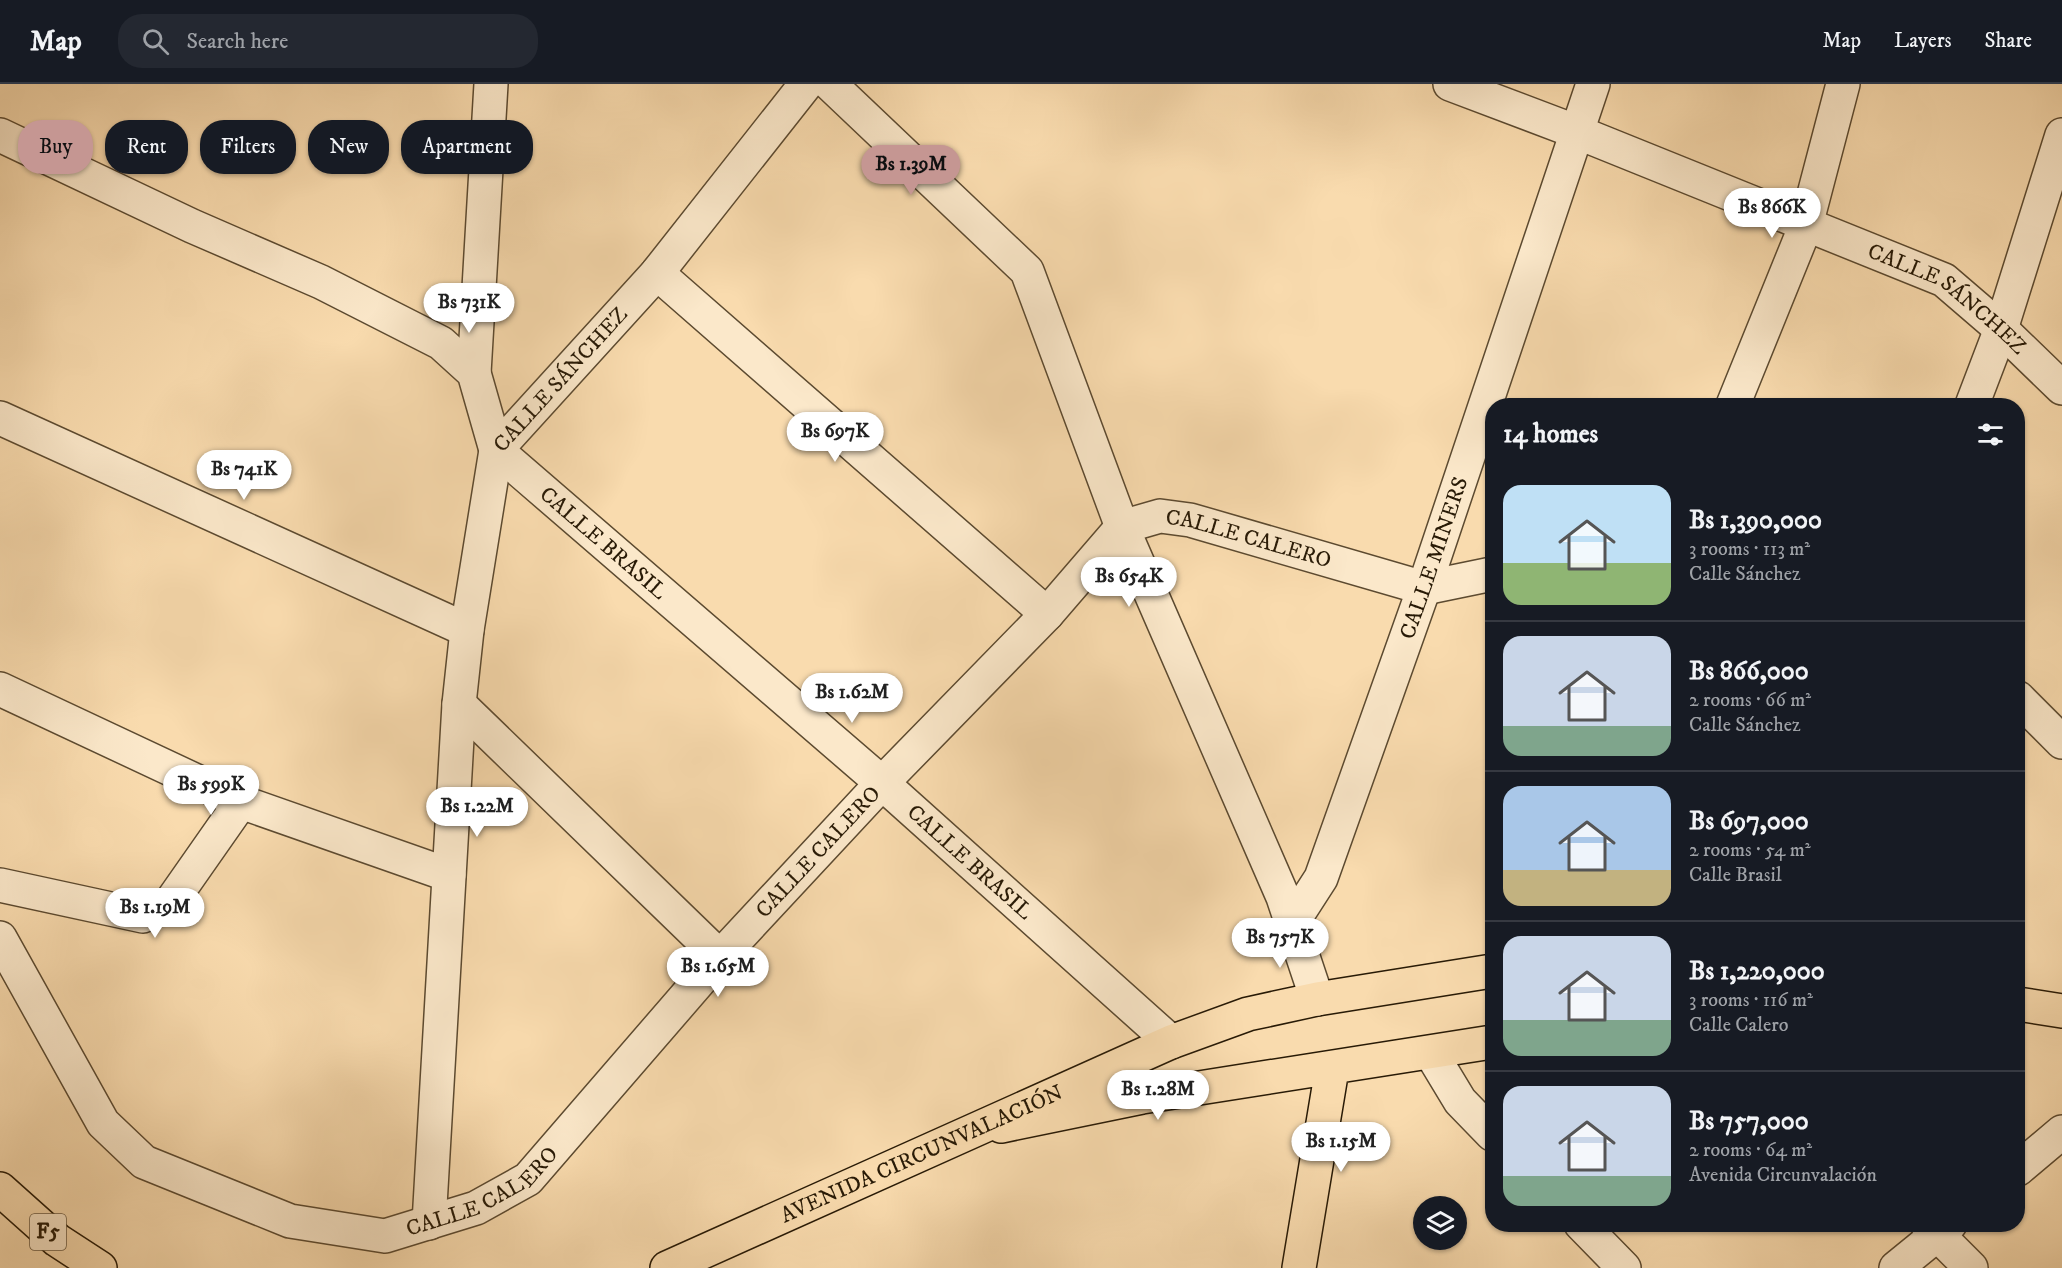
<!DOCTYPE html>
<meta charset="utf-8">
<style>
:root{--surface:#171b24;--page:#242831;--text:#f1f3f6;--muted:#9ea1a6;--line:#363941;--accent:#c59692}
body{margin:0;font-family:"IM FELL DW Pica",serif;background:var(--page);color:var(--text);height:100vh;display:flex;flex-direction:column;font-size:22px;white-space:nowrap}
*{box-sizing:border-box;margin:0}
p{font-size:20px;color:var(--muted)}
.icon{flex:none;width:33px;height:33px;fill:none;stroke:currentColor;stroke-width:2;stroke-linecap:round;stroke-linejoin:round}
.map{position:relative;flex:1;overflow:hidden}
.side{position:absolute;left:1485px;top:314px;width:540px;height:834px;display:flex;flex-direction:column;background:var(--surface);border-radius:24px;box-shadow:0 2px 4px #0004}
.side>*{flex:none}
.hud{position:absolute;left:18px;top:36px;width:570px;height:54px;display:flex;gap:12px}
.buttons{position:absolute;left:1413px;top:1112px;display:grid;gap:12px}
.buttons a{display:grid;place-items:center;width:54px;height:54px;border-radius:50%;background:var(--surface);box-shadow:0 2px 4px #0004;font-size:30px}
.price{position:absolute;translate:-50% -51px;padding:0 14px;border-radius:21px;background:#fff;color:#222;font-size:20px;line-height:39px;filter:drop-shadow(0 2px 3px #0008)}
.price::after{content:'';position:absolute;left:50%;top:36px;width:18px;height:14px;margin-left:-9px;background:inherit;clip-path:polygon(0 0,100% 0,50% 100%)}
.price.active{background:var(--accent);color:#111}
ul{padding:0;list-style:none}
li{display:flex;align-items:center;gap:18px;height:150px;padding:0 18px}
li+li{border-top:2px solid var(--line)}
li span{display:grid;place-items:center;flex:none;width:168px;height:120px;border-radius:18px;color:#555}
li>.icon{margin-inline-start:auto}
span .icon{width:72px;height:72px;fill:#fffc;stroke-width:1}
li b{font-size:26px}
h2{display:flex;justify-content:space-between;align-items:center;height:72px;padding:0 18px;font-size:26px}
.pill{padding:0 21px;border-radius:24px;background:var(--surface);box-shadow:0 2px 4px #0004;font-size:21px;line-height:54px}
.pill.active{background:var(--accent);color:#111}
header{display:flex;align-items:center;gap:36px;box-sizing:border-box;height:84px;padding:0 30px;background:var(--surface);border-bottom:2px solid var(--line)}
header strong{font-size:28px}
nav{display:flex;gap:33px;margin-inline-start:auto;font-size:21px}
.search{width:420px;height:54px;background:var(--page);display:flex;align-items:center;gap:15px;box-sizing:border-box;padding:0 21px;border-radius:24px;color:var(--muted);font-size:22px}
.map>svg:first-child{display:block}
.lines{fill:none;stroke-linecap:round;stroke-linejoin:round}
.minor-casing{stroke:#5c4a30;stroke-width:36}
.major-casing{stroke:#281a06;stroke-width:36}
.highway-casing{stroke:#281a06;stroke-width:36}
.minor{stroke:#fbe8ca;stroke-width:33}
.major{stroke:#f9dbae;stroke-width:33}
.highway{stroke:#f9dbae;stroke-width:33}
.labels{text-anchor:middle;dominant-baseline:central;stroke-width:4.5;stroke-linejoin:round;paint-order:stroke}
.shield{fill:#fbe8ca;stroke:#675841;stroke-width:1.5}
.shield-label{font-size:21px;font-weight:bold;fill:#281a06}
.street-label{font-size:22px;fill:#281a06;stroke:#fbe8ca}
</style>
<header>
<strong>Map</strong>
<div class="search"><svg class="icon" aria-label="search" viewBox="0 0 24 24"><circle cx="10" cy="10" r="6"/><path d="M15 15l6 6"/></svg>Search here</div>
<nav><a>Map</a><a>Layers</a><a>Share</a></nav>
</header>
<div class="map">
<svg width="2062" height="1184" viewBox="0 0 2062 1184">
<rect width="100%" height="100%" fill="#f9dbae"/>
<filter id="stains"><feTurbulence type="fractalNoise" baseFrequency=".00333" numOctaves="4"/><feColorMatrix values="0 0 0 0 .2 0 0 0 0 .09 0 0 0 0 .02 0 0 0 .5 -.17"/></filter>
<radialGradient id="worn" r=".72"><stop offset=".6" stop-color="#630" stop-opacity="0"/><stop offset="1" stop-color="#630" stop-opacity=".3"/></radialGradient>
<g class="lines">
<defs>
<g id="minor">
<path d="M830,0l197,187 95,256 161,370 34,102"/>
<path id="s1" d="M1450,0l127,48 367,148 57,49 61,59"/>
<path id="s2" d="M0,51l192,91 129,56 120,61 33,30 22,77 161,-177 149,-189"/>
<path d="M657,189l390,341"/>
<path d="M474,289l17,-289"/>
<path d="M1733,321l73,-180 37,-141"/>
<path d="M1972,321l29,-76 61,-194"/>
<path d="M0,334l467,212"/>
<path id="s3" d="M496,366l386,333 289,259"/>
<path d="M0,605l241,113 208,73"/>
<path d="M2018,614l44,44"/>
<path d="M459,620l261,253"/>
<path d="M0,801l143,31 28,-14 70,-100"/>
<path id="s4" d="M1292,839l29,-45 103,-290 169,-504"/>
<path id="s5" d="M0,854l103,185 41,39 146,59 95,15 91,-28 52,-29 192,-222 162,-174 165,-169 75,-87 38,-11 30,4 234,68 68,-14"/>
<path d="M1431,969l29,48 32,33"/>
<path d="M2018,1085l44,-37"/>
<path d="M429,1139l30,-519 8,-74 29,-180"/>
<path d="M1581,1140l43,44"/>
<path d="M1927,1140l44,44"/>
<path d="M1896,1184l54,-44"/>
</g>
<path id="major" d="M1001,1042l141,-29 350,-55
M1299,1184l33,-199"/>
<g id="highway">
<path d="M2018,920l44,7"/>
<path d="M0,1105l57,51 43,28"/>
<path id="s6" d="M667,1184l504,-226 77,-28 69,-15 175,-28"/>
</g>
</defs>
<!-- minor casing -->
<use href="#minor" class="minor-casing"/>
<!-- major casing -->
<use href="#major" class="major-casing"/>
<!-- highway casing -->
<use href="#highway" class="highway-casing"/>
<!-- minor -->
<use href="#minor" class="minor"/>
<!-- major -->
<use href="#major" class="major"/>
<!-- highway -->
<use href="#highway" class="highway"/>
</g>
<g class="labels">
<!-- shield labels -->
<rect class="shield" x="30" y="1130" width="36" height="36" rx="4.5"/>
<g class="shield-label">
<text x="48" y="1148">F5</text>
</g>
<!-- street labels -->
<g class="street-label">
<text stroke="none"><textPath href="#s1" startOffset="544">CALLE SÁNCHEZ</textPath></text>
<text stroke="none"><textPath href="#s2" startOffset="708">CALLE SÁNCHEZ</textPath></text>
<text stroke="none"><textPath href="#s5" startOffset="1690">CALLE CALERO</textPath></text>
<text stroke="none"><textPath href="#s3" startOffset="142">CALLE BRASIL</textPath></text>
<text stroke="none"><textPath href="#s4" startOffset="393">CALLE MINERS</textPath></text>
<text stroke="none"><textPath href="#s5" startOffset="1114">CALLE CALERO</textPath></text>
<text stroke="none"><textPath href="#s3" startOffset="628">CALLE BRASIL</textPath></text>
<text stroke="none"><textPath href="#s6" startOffset="279">AVENIDA CIRCUNVALACIÓN</textPath></text>
<text stroke="none"><textPath href="#s5" startOffset="630">CALLE CALERO</textPath></text>
</g>
</g>
<rect width="100%" height="100%" filter="url(#stains)"/>
<rect width="100%" height="100%" fill="url(#worn)"/>
</svg>
<div class="buttons">
<a><svg class="icon" aria-label="layers" viewBox="0 0 24 24"><path d="M12 4l9 5-9 5-9-5zM3 14l9 5 9-5"/></svg></a>
</div>
<b class="price active" style="left:911px;top:112px">Bs 1.39M</b>
<b class="price" style="left:1772px;top:155px">Bs 866K</b>
<b class="price" style="left:469px;top:250px">Bs 731K</b>
<b class="price" style="left:835px;top:379px">Bs 697K</b>
<b class="price" style="left:244px;top:417px">Bs 741K</b>
<b class="price" style="left:1129px;top:524px">Bs 654K</b>
<b class="price" style="left:852px;top:640px">Bs 1.62M</b>
<b class="price" style="left:211px;top:732px">Bs 599K</b>
<b class="price" style="left:477px;top:754px">Bs 1.22M</b>
<b class="price" style="left:155px;top:855px">Bs 1.19M</b>
<b class="price" style="left:1280px;top:885px">Bs 757K</b>
<b class="price" style="left:718px;top:914px">Bs 1.65M</b>
<b class="price" style="left:1158px;top:1037px">Bs 1.28M</b>
<b class="price" style="left:1341px;top:1089px">Bs 1.15M</b>
<div class="hud">
<a class="pill active">Buy</a>
<a class="pill">Rent</a>
<a class="pill">Filters</a>
<a class="pill">New</a>
<a class="pill">Apartment</a>
</div>
<section class="side">
<h2>14 homes<svg class="icon" aria-label="filters" viewBox="0 0 24 24"><path d="M4 7h16M4 17h16"/><circle cx="9" cy="7" r="2"/><circle cx="15" cy="17" r="2"/></svg></h2>
<ul>
<li><span style="background:linear-gradient(#bfe0f5 65%,#8fb573 0)"><svg class="icon" aria-label="home" viewBox="0 0 24 24"><path d="M3 11l9-7 9 7M6 9v11h12V9"/></svg></span><div><b>Bs 1,390,000</b><p>3 rooms · 113 m²</p><p>Calle Sánchez</p></div></li>
<li><span style="background:linear-gradient(#c9d6e8 75%,#7fa58c 0)"><svg class="icon" aria-label="home" viewBox="0 0 24 24"><path d="M3 11l9-7 9 7M6 9v11h12V9"/></svg></span><div><b>Bs 866,000</b><p>2 rooms · 66 m²</p><p>Calle Sánchez</p></div></li>
<li><span style="background:linear-gradient(#a9c7e8 70%,#c2b280 0)"><svg class="icon" aria-label="home" viewBox="0 0 24 24"><path d="M3 11l9-7 9 7M6 9v11h12V9"/></svg></span><div><b>Bs 697,000</b><p>2 rooms · 54 m²</p><p>Calle Brasil</p></div></li>
<li><span style="background:linear-gradient(#c9d6e8 70%,#7fa58c 0)"><svg class="icon" aria-label="home" viewBox="0 0 24 24"><path d="M3 11l9-7 9 7M6 9v11h12V9"/></svg></span><div><b>Bs 1,220,000</b><p>3 rooms · 116 m²</p><p>Calle Calero</p></div></li>
<li><span style="background:linear-gradient(#c9d6e8 75%,#7fa58c 0)"><svg class="icon" aria-label="home" viewBox="0 0 24 24"><path d="M3 11l9-7 9 7M6 9v11h12V9"/></svg></span><div><b>Bs 757,000</b><p>2 rooms · 64 m²</p><p>Avenida Circunvalación</p></div></li>
</ul>
</section>
</div>
